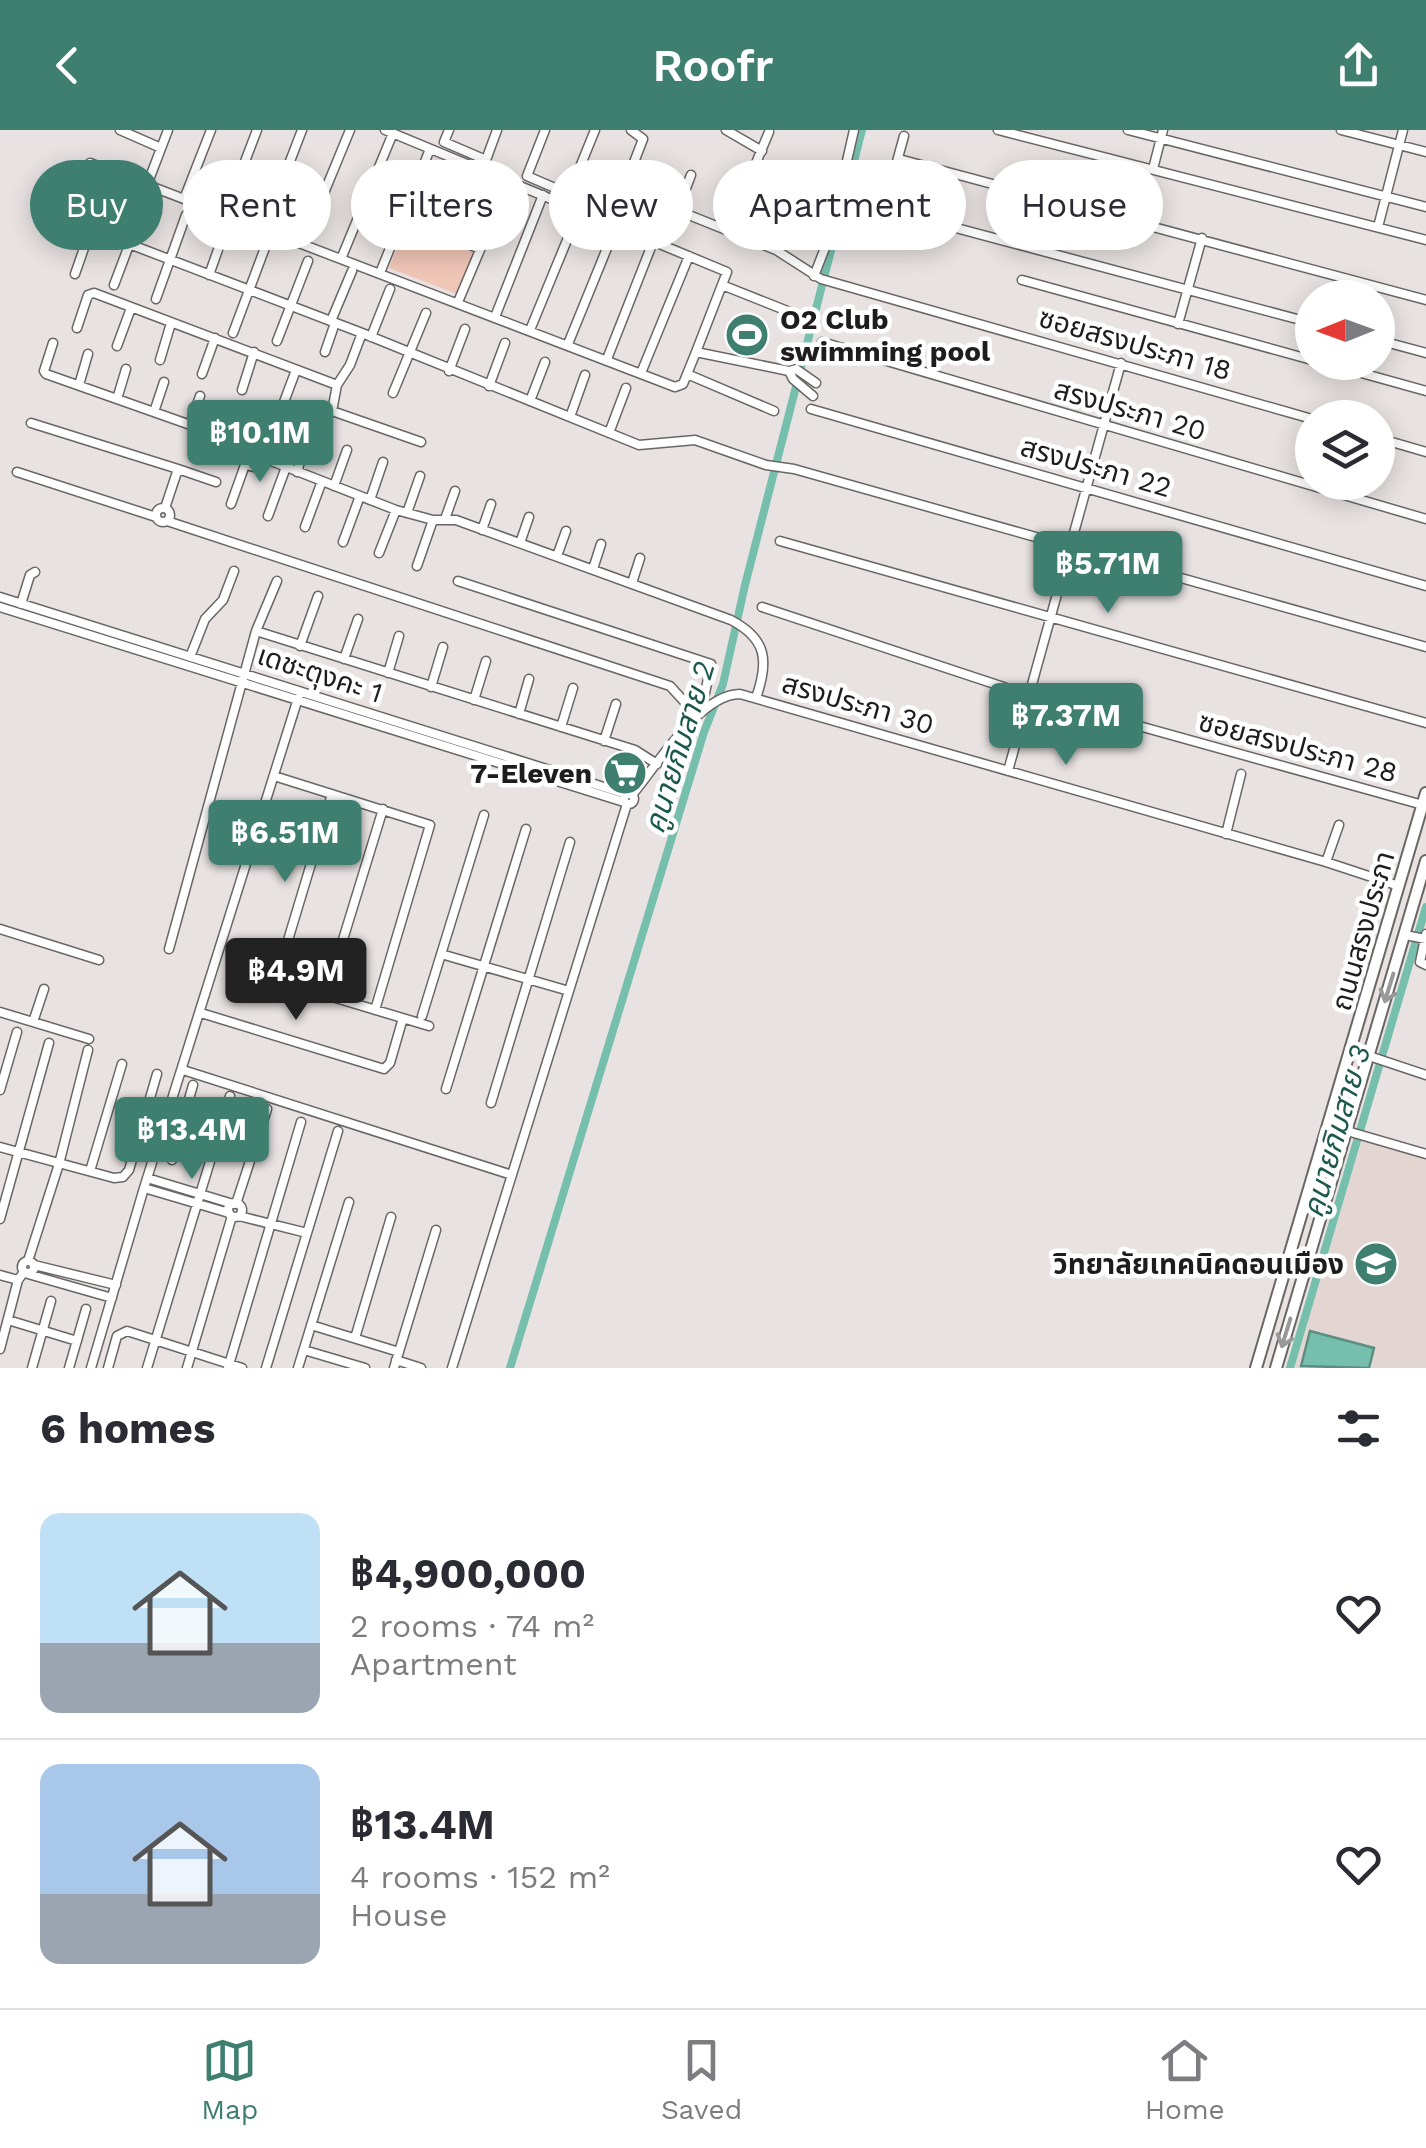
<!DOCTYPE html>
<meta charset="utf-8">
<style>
:root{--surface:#fff;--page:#f7f7f7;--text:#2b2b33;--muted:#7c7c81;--line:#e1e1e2;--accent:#3e7f70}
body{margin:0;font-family:"Work Sans","Noto Sans Thai",sans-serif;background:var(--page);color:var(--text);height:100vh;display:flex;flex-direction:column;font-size:38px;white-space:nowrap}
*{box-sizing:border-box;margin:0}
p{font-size:32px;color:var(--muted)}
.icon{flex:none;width:55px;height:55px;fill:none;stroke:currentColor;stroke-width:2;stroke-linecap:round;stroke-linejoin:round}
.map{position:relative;height:1238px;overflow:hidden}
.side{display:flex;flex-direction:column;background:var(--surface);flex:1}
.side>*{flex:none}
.banner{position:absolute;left:30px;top:30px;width:1368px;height:90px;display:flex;gap:20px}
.needle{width:65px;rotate:269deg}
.buttons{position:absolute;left:1295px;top:150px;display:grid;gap:20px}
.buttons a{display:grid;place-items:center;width:100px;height:100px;border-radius:50%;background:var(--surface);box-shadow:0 5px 25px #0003;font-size:50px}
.price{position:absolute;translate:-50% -85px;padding:0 22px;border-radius:10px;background:var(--accent);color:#fff;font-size:32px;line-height:65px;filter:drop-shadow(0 2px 5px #0008)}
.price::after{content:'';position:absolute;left:50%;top:60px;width:30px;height:22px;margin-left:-15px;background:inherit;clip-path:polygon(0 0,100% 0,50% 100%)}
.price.active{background:#222;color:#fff}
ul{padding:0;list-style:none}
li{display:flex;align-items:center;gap:30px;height:250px;padding:0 40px}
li+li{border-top:2px solid var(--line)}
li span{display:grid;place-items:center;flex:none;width:280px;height:200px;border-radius:20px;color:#555}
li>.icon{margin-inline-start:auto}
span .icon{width:120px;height:120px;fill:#fffc;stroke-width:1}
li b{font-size:42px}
h2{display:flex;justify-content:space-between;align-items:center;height:120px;padding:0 40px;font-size:42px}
.tag{padding:0 35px;border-radius:45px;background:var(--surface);box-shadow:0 5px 25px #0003;font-size:35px;line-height:90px}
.tag.active{background:var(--accent);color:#fff}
header{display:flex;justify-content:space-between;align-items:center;height:130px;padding:0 40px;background:var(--accent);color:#fff;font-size:45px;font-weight:600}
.dock{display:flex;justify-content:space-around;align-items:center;height:140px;border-top:2px solid var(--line);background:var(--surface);font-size:28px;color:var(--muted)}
.dock a{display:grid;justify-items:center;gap:5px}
.dock .active{color:var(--accent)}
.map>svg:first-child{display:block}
.built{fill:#e3d6d2}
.green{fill:#f0c6b7}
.water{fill:#76bfad;stroke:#5c8e82;stroke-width:2.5}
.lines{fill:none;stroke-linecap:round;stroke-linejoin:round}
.canal{stroke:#76bfad;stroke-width:8}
.street-casing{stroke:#696664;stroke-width:11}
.secondary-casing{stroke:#696664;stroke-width:14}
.street{stroke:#fff;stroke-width:8}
.secondary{stroke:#fff;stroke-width:10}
.oneway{stroke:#9a9999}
.labels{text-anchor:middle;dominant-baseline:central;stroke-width:9;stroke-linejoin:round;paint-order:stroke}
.poi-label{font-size:28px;font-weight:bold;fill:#1e1c1c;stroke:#fff;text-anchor:end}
.street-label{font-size:28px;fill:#1e1c1c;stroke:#fff}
.water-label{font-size:30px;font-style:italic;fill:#1c594c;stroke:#fff}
</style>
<header><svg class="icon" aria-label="back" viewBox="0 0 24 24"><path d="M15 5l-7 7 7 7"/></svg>Roofr<svg class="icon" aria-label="share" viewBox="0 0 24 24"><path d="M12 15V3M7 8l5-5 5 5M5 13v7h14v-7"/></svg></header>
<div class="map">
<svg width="1426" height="1238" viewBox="0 0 1426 1238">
<rect width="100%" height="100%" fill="#e8e3e2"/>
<!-- built -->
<path class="built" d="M1362,1010l64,19v209h-132z"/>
<!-- green -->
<path class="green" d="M407,93l68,28 -18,43 -68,-26z"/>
<!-- water -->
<path class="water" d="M1310,1201l64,17 -5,20 -68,-2z"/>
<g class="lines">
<!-- canal -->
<path class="canal" d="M510,1238l194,-636 19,-48 22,-99 117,-455
M1290,1238l136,-461"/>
<defs>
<path id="street" d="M120,0l41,18
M385,0l342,142 -31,80
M449,0l-5,12 42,18 11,-30
M545,0l-18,46 42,18 26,-64
M726,0l36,21
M998,0l428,110
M1128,0l298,77
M1341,0l85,22
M899,29l527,141
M90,33l585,224 8,-3 13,-32 93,19
M755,36l18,8 9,-2 30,15
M1153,39l10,-39
M147,55l21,-55
M624,59l152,61 45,29 491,140
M184,69l27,-69
M678,79l13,-34
M885,79l427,114
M225,84l32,-84
M614,84l29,-75 -12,-9
M78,87l12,12 272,104 277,112 56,-5 71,25 28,4 632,178
M403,87l77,32
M1378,97l25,-97
M264,99l38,-99
M728,100l41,-98
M443,104l27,-68
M875,111l29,-105
M303,114l47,-114
M776,120l15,-34
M341,129l52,-126
M380,143l50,-124
M75,144l31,-89
M209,145l16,-45
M814,146l16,-41 24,-105
M1022,150l290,80
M114,155l32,-85
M722,155l78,31
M156,169l30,-84
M458,172l51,-121
M495,187l48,-122
M331,191l21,-50
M1178,194l24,-86
M77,198l11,-33 6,-2 243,92
M530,200l49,-119
M233,203l33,-88
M362,203l-12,32 -13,20 -5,26 89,31
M371,207l19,-48
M1378,210l48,13
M277,211l31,-80
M822,212l604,177
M53,213l-9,28 2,3 204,72
M568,214l48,-118
M117,216l14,-38
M325,222l10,-29
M607,229l46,-117
M160,230l11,-37
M1322,232l104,29
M449,241l16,-42
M641,243l48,-117
M202,244l13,-36
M687,244l87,37
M79,255l9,-31
M489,256l16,-43
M242,260l12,-38
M393,263l33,-80
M813,266l-20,-17 -4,-8 7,-2 20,14
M117,269l9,-30
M530,271l15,-39
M284,272l12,-32
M811,279l615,177
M154,282l10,-30
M570,287l15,-42
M31,293l147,46 -13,39
M190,295l10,-29
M609,303l17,-45
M227,308l9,-29
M1378,308l48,14
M244 326a11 11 0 1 1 22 0a11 11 0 1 1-22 0Z
M263,319l9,-26
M266,329l130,51 37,10h23l275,100c36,19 38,41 25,78
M178,339l38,13
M17,342l139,45
M297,342l11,-37
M334,356l13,-36
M370,370l13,-38
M231,374l15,-42
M156 385a7 7 0 1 1 14 0a7 7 0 1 1-14 0Z
M407,383l13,-37
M268,386l18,-49
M445,389l10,-28
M167,391l503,165 22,24 6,2
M305,397l17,-46
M482,400l9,-26
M780,411l646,182
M343,412l17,-46
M520,413l9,-26
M379,423l17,-43
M557,426l9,-25
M417,436l16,-46
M593,439l8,-25
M458,451l253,83 -7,34 -12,12
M632,453l8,-25
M0,467l626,197
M21,474l9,-29 5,-3
M0,477l624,195
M762,477l269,89 392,109
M256,501l379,119 22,14
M300,516l18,-50
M190,527l15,-38 18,-19 11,-29
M344,529l14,-40
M388,543l11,-37
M431,557l12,-40
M474,570l12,-39
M519,584l10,-35
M561,597l12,-39
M604,611l12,-37
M1008,641l113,-408
M274,646l156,49 -55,185
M624 669a5 5 0 1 1 10 0a5 5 0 1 1-10 0Z
M332,664l-56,186 153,46
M632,665c25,-30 68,-101 108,-101l586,168 73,24
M1226,704l15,-60
M1326,732l13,-37
M0,799l99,31
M1426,804l-6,28 6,3
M1405,805l21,4
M169,819l87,-318 21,-50
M441,824l128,37
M326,865l57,-186
M0,882l89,27
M201,883l183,56 6,-6 13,-45
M422,886l62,-201
M33,892l11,-33
M1369,926l57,19
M183,940l329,105
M193,955l-10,35 73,23
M446,959l80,-260
M0,960l17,-58
M491,973l79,-261
M1347,1001l79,23
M0,1017l114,31 9,-1 6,-7 28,-96
M172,1030l11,-40
M90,1041l32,-107
M147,1048l86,26
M144,1058l85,25
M228 1080a7 7 0 1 1 14 0a7 7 0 1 1-14 0Z
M236,1074l31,-95
M239,1086l68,17
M0,1089l49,-176
M22 1137a6 6 0 1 1 12 0a6 6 0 1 1-12 0Z
M28,1131l31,-97 29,-114
M34,1135l82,20
M28,1144l84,24
M0,1145l18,5
M8,1190l69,21
M311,1195l88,27
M355,1208l36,-121
M0,1219l18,-69 6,-8
M304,1220l61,18
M396,1230l25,8
M32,1238l19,-67
M69,1238l17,-59
M91,1238l53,-180 156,-496
M108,1238l9,-32 10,-5 115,37
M147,1238l83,-272
M187,1238l45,-152
M228,1238l73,-246
M266,1238l72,-237
M298,1238l51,-166
M394,1238l42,-138
M452,1238l175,-564"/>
<path id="secondary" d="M1256,1238l170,-575
M1276,1238l150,-507"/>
</defs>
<!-- street casing -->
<use href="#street" class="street-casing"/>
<!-- secondary casing -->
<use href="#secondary" class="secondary-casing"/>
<!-- street -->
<use href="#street" class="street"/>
<!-- secondary -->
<use href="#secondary" class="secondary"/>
</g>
<!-- one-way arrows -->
<defs><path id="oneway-shaft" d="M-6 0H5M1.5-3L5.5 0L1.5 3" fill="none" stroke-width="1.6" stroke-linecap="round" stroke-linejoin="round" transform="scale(2.5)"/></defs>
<g class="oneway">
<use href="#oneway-shaft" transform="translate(1389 858) rotate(107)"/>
<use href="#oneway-shaft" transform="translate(1286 1203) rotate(107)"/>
</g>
<!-- icons -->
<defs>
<symbol id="stadium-disc" viewBox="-11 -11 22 22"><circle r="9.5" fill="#3e7f70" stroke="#fff"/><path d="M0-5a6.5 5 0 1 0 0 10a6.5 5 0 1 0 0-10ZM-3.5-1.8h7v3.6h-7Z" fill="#fff"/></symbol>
<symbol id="supermarket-disc" viewBox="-11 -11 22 22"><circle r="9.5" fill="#3e7f70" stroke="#fff"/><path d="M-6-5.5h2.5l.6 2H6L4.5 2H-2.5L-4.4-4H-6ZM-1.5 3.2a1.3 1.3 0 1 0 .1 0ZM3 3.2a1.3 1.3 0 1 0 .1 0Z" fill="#fff"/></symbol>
<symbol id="university-disc" viewBox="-11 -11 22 22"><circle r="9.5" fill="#3e7f70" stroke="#fff"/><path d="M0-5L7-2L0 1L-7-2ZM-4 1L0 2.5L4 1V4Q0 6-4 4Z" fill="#fff"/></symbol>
</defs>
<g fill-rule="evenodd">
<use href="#stadium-disc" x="722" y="180" width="50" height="50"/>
<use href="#supermarket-disc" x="600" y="618" width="50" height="50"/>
<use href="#university-disc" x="1351" y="1109" width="50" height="50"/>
</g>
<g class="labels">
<!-- poi labels -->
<g class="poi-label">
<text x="780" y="189" text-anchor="start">O2 Club<tspan x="780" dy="32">swimming pool</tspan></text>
<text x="592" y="643">7-Eleven</text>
<text x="1344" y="1134">วิทยาลัยเทคนิคดอนเมือง</text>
</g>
<!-- street labels -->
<g class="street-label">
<text transform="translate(1135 214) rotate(16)">ซอยสรงประภา 18</text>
<text transform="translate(1130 280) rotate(16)">สรงประภา 20</text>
<text transform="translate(1096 337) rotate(16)">สรงประภา 22</text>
<text transform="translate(320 544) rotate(18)">เดชะตุงคะ 1</text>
<text transform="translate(858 574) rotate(16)">สรงประภา 30</text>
<text transform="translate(1298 617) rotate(15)">ซอยสรงประภา 28</text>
<text transform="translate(1363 801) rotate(-74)">ถนนสรงประภา</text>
</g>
<!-- water labels -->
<g class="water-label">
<text transform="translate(679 617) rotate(-73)">คูนายกิมสาย 2</text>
<text transform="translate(1336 1001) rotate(-74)">คูนายกิมสาย 3</text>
</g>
</g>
</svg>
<div class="buttons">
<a><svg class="needle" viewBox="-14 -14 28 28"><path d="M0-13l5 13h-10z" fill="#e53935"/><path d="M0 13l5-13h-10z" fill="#7c7c81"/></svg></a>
<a><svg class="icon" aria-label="layers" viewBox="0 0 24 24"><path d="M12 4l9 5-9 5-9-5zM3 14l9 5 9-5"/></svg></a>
</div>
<b class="price" style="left:260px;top:355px">฿10.1M</b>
<b class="price" style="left:1108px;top:486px">฿5.71M</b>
<b class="price" style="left:1066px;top:638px">฿7.37M</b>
<b class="price" style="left:285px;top:755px">฿6.51M</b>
<b class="price active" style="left:296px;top:893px">฿4.9M</b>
<b class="price" style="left:192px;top:1052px">฿13.4M</b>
<div class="banner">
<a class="tag active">Buy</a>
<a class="tag">Rent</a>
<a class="tag">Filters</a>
<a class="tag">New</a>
<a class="tag">Apartment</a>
<a class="tag">House</a>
</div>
</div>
<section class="side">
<h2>6 homes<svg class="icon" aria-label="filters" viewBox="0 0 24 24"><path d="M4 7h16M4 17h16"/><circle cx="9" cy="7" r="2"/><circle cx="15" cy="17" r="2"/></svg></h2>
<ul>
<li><span style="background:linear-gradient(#bfe0f5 65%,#9aa5b1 0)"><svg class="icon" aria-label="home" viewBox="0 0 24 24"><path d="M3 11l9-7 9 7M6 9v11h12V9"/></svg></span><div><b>฿4,900,000</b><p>2 rooms · 74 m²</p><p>Apartment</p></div><svg class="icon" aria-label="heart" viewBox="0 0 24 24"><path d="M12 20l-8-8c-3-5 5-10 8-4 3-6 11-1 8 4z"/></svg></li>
<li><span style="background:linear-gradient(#a9c7e8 65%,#9aa5b1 0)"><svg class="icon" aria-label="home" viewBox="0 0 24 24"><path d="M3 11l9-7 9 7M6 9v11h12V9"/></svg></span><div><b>฿13.4M</b><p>4 rooms · 152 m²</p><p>House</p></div><svg class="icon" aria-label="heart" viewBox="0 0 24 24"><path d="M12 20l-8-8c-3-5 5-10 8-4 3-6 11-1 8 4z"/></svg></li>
</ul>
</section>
<nav class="dock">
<a class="active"><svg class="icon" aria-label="map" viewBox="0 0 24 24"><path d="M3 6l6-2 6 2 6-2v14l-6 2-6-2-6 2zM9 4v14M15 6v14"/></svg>Map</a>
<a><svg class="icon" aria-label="saved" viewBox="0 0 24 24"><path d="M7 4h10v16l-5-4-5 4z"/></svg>Saved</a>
<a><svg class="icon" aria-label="home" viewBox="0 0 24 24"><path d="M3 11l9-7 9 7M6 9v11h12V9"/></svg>Home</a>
</nav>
